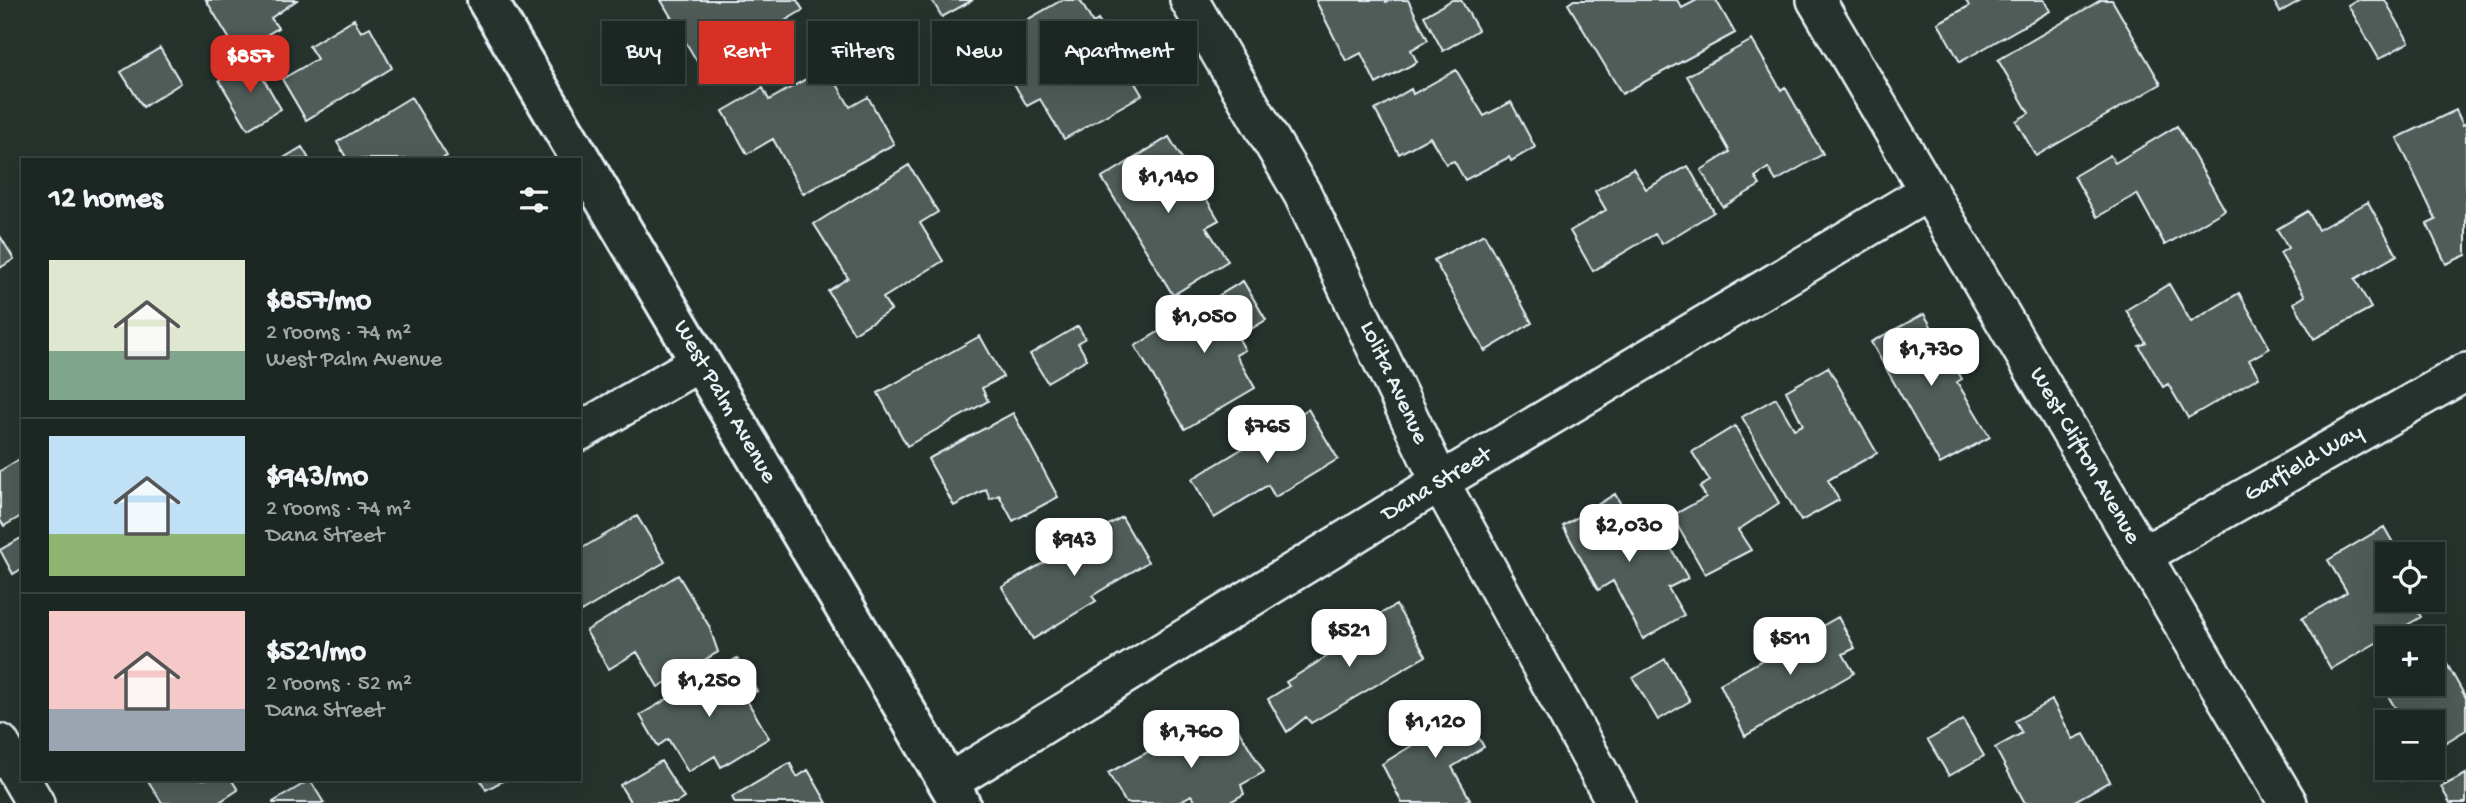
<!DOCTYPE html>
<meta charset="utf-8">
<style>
:root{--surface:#1c2622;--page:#252e2a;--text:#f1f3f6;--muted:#a0a5a5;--line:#3a4340;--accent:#d93025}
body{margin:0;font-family:"Gochi Hand",sans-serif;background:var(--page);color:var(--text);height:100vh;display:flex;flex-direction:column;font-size:26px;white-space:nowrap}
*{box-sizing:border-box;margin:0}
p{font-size:23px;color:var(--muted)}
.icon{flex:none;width:38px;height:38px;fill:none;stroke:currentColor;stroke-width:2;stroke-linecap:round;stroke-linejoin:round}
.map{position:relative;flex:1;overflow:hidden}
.sheet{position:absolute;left:21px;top:158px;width:560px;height:623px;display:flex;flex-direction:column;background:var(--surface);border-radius:0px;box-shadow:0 7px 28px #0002,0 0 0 2px var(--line)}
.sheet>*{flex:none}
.hud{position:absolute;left:602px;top:21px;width:665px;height:63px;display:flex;gap:14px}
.fabs{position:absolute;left:2375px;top:542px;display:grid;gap:14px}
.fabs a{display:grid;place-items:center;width:70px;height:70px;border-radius:0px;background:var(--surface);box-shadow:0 7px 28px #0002,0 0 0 2px var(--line);font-size:35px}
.price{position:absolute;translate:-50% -60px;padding:0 16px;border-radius:14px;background:#fff;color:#222;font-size:23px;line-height:46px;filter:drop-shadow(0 2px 4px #0008)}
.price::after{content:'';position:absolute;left:50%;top:42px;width:21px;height:16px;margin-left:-10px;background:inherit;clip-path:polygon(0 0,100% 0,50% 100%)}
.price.current{background:var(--accent);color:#fff}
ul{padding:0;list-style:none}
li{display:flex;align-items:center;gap:21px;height:175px;padding:0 28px}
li+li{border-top:2px solid var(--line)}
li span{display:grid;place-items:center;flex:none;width:196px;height:140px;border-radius:0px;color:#555}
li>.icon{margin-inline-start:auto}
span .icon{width:84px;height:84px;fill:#fffc;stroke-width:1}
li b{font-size:30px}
h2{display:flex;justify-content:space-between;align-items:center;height:84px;padding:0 28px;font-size:30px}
.tag{padding:0 24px;border-radius:0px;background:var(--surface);box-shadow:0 7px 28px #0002,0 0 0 2px var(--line);font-size:24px;line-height:63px}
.tag.current{background:var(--accent);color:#fff}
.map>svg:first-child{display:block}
.building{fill:#505c59;stroke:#e8f1f8;stroke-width:2}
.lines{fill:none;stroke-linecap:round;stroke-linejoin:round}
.street-casing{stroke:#e8f1f8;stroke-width:42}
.secondary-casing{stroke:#e8f1f8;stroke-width:44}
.street{stroke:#26332d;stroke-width:37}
.secondary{stroke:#26332d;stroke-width:38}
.labels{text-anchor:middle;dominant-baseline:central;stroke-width:6;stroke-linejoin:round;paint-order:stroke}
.street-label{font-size:24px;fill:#e8f1f8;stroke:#26332d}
</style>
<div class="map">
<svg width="2466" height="803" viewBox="0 0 2466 803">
<rect width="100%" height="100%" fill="#26332d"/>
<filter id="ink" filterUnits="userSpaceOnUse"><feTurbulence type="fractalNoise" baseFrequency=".0143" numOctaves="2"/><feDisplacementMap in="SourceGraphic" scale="14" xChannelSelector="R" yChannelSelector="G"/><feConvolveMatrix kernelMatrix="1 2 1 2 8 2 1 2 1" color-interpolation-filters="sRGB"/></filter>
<g filter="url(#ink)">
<!-- building -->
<path class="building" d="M206,0h91l-26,18 7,10 -40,25z
M661,0h136l6,10 -101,60z
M932,0h41l-31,17z
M1062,0h18l13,23 5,-3 44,75 -78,44 -24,-40 -13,7 -28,-48 15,-8 -10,-17z
M1319,0h66l1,2 5,-2h17l20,40 -17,10 6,12 -41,22 -15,-31 -15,8 -30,-60z
M1452,0h9l17,30 -35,21 -19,-35z
M1574,0h103l5,8 15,-8h19l19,33 -113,61 -54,-90z
M1966,0h78l6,11 -90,51 -22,-39 31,-17z
M2101,0h11l49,84 -125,72 -20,-35 13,-8 -31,-53z
M2273,0h28l-21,12z
M2356,0h29l24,42 -30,17 -31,-54z
M354,19l7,13 9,-5 22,41 -86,52 -24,-41 35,-20 -8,-13z
M1752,40l29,50 4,-3 38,67 -47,27 -8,-13 -13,9 5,8 -37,22 -22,-37 29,-18 -43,-76z
M160,48l21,35 -38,24 -22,-35z
M253,61l28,48 -33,20 -29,-49z
M827,67l23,40 18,-10 26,47 -91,50 -30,-55 -26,15 -24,-43 40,-23 6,12z
M1456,70l28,46 27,-14 24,45 -24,14 -2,-4 -44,23 -11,-19 -8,3 -16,-27 -31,17 -24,-44 36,-21 2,5z
M411,97l36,59 -6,3h-94l-10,-17z
M2456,110l7,15 3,-2v132l-20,9 -19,-40 9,-4 -39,-82z
M2177,126l48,84 -60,35 -28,-51 -40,23 -23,-41 36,-21 5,8z
M1169,137l50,83 -13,7 22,34 -55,34 -71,-117z
M302,147l7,12h-27z
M909,165l29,47 -18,11 23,38 -60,37 8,12 -37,23 -26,-42 20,-13 -34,-54z
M1688,166l26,46 -52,32 -7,-10 -62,37 -23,-40 36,-21 -11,-19 38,-23 13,21z
M2368,202l29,53 -42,24 16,29 -57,31 -20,-36 11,-7 -25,-43 8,-5 -11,-19 31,-18 10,19z
M1484,234l48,89 -47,28 -51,-91z
M0,236l14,23 -14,9z
M1243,281l23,39 -28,17 7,13 -9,5 19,33 -70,41 -50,-83z
M2169,284l22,38 48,-29 31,55 -21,12 10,17 -71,41 -20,-34 -5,3 -24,-41 7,-3 -20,-33z
M1924,314l38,65 -5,3 33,55 -50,27 -69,-122z
M1078,326l7,12 -7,5 9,16 -40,23 -17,-28z
M980,336l23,41 -21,11 6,13 -81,45 -29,-53z
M1828,367l49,86 -49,27 11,20 -38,21 -59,-104 34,-19 18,31 9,-4 -17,-34z
M1308,409l30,50 -63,38 -7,-12 -54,33 -22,-39z
M1013,413l45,84 -45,24 -14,-26 -9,4 -4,-10 -32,17 -26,-47z
M1735,426l44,77 -41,27 13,20 -46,24 -33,-58 34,-19 -6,-10 10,-6 -18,-29z
M23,457v58l-19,11 -4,-6v-49z
M1615,494l30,53 19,-11 24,42 -20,10 16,27 -41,24 -30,-58 -15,9 -35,-64z
M637,516l28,46 -86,51v-63z
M1122,517l26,45 -56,34 4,5 -63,38 -31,-52z
M2384,527l16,28h-13v45h24l10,17 -90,52 -29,-51 45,-26 -19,-32z
M23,537v31l-10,6 -13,-24z
M678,575l31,51 9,26 -60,35 -21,-35 -28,17 -23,-38z
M1396,605l30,51 -115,67 -5,-6 -19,15 -19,-33 21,-13 -3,-4 53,-33 -5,-9z
M1838,617l17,31 -12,6 11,19 -109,63 -25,-52z
M2438,648l28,50v32l-28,17 6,10 -12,6v-40h-28l-24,-41 7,-4v6h45v-33z
M737,658l20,33 -12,6 24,41 -48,29 -6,-11 -27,16 -20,-33 -10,7 -18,-31z
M1665,659l25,42 -32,19 -25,-42z
M2052,700l21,39 11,-5 26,47 -39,22h-46l-30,-55 27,-15 -7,-12z
M1459,703l25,44 -32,20 18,32 -9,4h-59l-20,-39 42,-26 -6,-12z
M1231,717l33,55 -23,13 3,9 -16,9h-31l-6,-8 -13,8h-52l-18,-30 53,-28 5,7z
M1963,720l21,36 -35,20 -21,-36z
M2387,736v20l-9,-15z
M661,761l23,37 -8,5h-45l-11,-18z
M790,763l7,14 11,-7 19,33h-92l-3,-6z
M2394,768h30l-23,13z
M2466,774v29h-16l-9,-16z
M147,779h84l7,11 -20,13h-56z
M480,779h26l-20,11z
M310,780l14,23h-51v-1z"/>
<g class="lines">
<defs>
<path id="street" d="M1189,0l114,195 137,287 176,321
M1816,0l472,803
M579,432l121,-70
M2142,556l324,-184
M0,743l35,60
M948,783l492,-301 489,-291"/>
<path id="secondary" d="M487,0l473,803"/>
</defs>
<!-- street casing -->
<use href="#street" class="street-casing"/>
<!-- secondary casing -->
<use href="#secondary" class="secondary-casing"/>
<!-- street -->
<use href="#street" class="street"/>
<!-- secondary -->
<use href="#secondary" class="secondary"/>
</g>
</g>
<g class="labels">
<!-- street labels -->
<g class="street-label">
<text transform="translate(1393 383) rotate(65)">Lolita Avenue</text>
<text transform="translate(724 402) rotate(60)">West Palm Avenue</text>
<text transform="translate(2084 456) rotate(60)">West Clifton Avenue</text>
<text transform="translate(2304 464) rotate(-30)">Garfield Way</text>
<text transform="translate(1437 485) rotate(-31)">Dana Street</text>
</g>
</g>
</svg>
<div class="fabs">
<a><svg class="icon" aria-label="locate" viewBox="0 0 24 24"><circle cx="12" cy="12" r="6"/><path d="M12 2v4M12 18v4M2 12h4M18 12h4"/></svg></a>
<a>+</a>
<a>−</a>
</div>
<b class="price current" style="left:250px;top:95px">$857</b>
<b class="price" style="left:1168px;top:215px">$1,140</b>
<b class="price" style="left:1204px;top:355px">$1,050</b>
<b class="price" style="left:1931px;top:388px">$1,730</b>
<b class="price" style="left:1267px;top:465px">$765</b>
<b class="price" style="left:1629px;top:564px">$2,030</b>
<b class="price" style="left:1074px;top:578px">$943</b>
<b class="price" style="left:1349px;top:669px">$521</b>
<b class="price" style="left:1790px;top:677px">$511</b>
<b class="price" style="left:709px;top:719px">$1,250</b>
<b class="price" style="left:1435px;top:760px">$1,120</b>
<b class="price" style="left:1191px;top:770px">$1,760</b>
<div class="hud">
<a class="tag">Buy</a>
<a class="tag current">Rent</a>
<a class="tag">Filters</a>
<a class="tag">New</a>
<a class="tag">Apartment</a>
</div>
<section class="sheet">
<h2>12 homes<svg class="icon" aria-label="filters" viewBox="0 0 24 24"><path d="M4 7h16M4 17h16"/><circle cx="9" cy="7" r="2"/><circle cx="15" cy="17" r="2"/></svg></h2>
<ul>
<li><span style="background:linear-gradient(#dfe7d0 65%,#7fa58c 0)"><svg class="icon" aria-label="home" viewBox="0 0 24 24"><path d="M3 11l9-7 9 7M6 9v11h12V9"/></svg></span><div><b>$857/mo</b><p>2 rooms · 74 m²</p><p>West Palm Avenue</p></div></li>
<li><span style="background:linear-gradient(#bfe0f5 70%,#8fb573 0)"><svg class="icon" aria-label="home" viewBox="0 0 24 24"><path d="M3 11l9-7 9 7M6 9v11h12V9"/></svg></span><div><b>$943/mo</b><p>2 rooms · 74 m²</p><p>Dana Street</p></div></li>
<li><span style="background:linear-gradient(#f6c9c9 70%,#9aa5b1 0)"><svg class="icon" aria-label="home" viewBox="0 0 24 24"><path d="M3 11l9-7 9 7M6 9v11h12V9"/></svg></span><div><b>$521/mo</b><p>2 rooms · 52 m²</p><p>Dana Street</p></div></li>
</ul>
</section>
</div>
